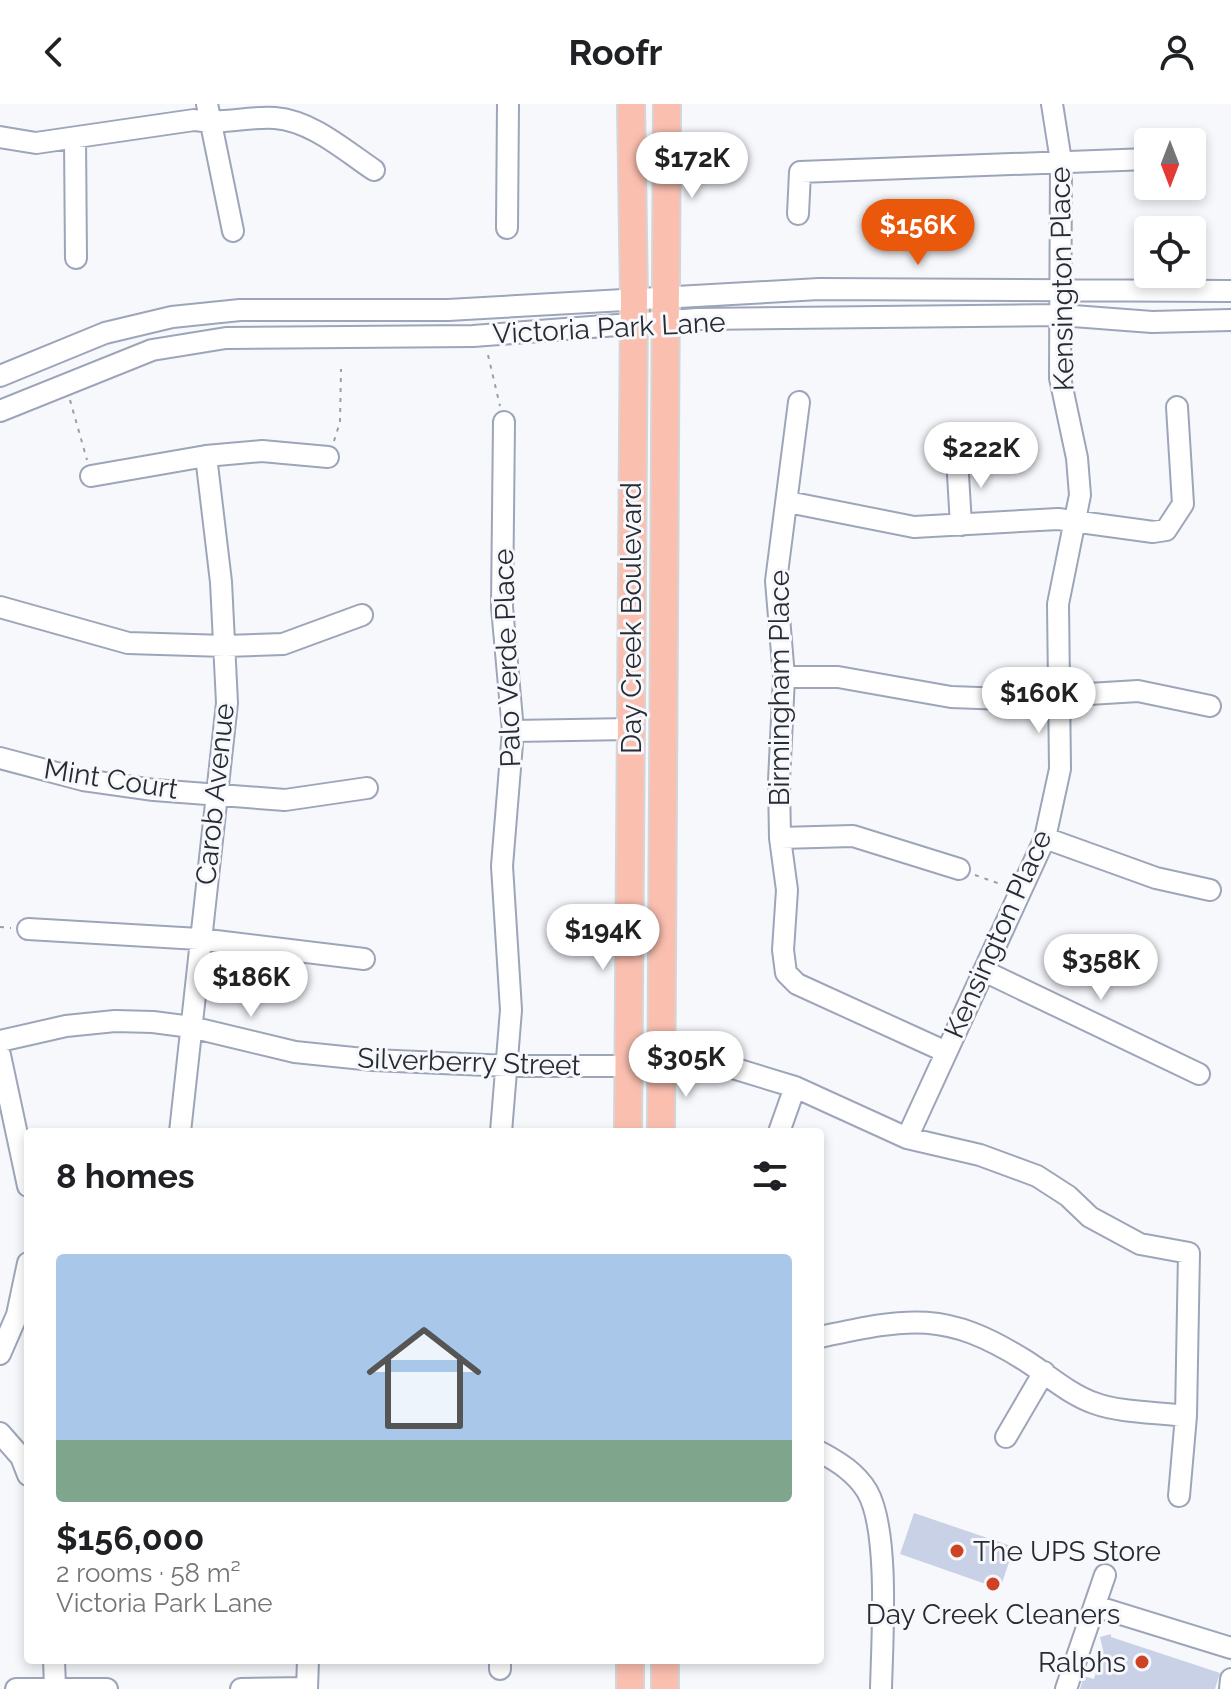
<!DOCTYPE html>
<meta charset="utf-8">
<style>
:root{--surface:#fff;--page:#f2f2f2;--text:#202124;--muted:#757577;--line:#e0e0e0;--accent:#ea580c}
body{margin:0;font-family:Raleway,sans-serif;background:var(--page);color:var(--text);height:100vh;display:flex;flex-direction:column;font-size:30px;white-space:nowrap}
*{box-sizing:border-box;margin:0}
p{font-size:26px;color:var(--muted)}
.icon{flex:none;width:44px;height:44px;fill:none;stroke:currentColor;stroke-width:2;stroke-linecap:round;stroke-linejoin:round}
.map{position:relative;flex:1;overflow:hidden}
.drawer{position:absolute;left:24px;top:1024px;width:800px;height:536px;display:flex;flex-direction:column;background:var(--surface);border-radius:8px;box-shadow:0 4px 12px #0003}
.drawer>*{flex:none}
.needle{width:52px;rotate:180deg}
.tools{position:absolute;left:1134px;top:24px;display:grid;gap:16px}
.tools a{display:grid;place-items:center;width:72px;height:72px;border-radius:8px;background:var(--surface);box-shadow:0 4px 12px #0003;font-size:40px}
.price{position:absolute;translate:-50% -68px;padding:0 18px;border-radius:28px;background:#fff;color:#222;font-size:26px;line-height:52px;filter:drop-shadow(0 2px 4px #0008)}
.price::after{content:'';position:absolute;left:50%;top:48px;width:24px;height:18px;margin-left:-12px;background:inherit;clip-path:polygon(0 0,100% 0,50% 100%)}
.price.on{background:var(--accent);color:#fff}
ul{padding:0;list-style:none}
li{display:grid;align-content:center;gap:16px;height:424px;padding:0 32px}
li+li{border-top:2px solid var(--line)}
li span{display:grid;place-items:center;height:248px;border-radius:8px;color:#555}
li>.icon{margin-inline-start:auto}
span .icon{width:144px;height:144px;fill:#fffc;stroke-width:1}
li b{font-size:34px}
h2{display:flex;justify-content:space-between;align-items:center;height:96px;padding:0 32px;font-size:34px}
header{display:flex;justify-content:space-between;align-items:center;height:104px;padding:0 32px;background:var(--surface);font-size:36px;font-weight:700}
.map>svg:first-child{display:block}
.building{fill:#c8d1e6}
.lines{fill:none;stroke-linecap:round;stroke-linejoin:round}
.minor-casing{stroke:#9da5b9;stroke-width:24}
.major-casing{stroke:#d4d5d6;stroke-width:30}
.path{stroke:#9b9ea3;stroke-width:2;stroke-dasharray:4 6;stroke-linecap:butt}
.minor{stroke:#fff;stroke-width:20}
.major{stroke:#fbbfb0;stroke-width:26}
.poi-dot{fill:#cd4323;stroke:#f6f8fc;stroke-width:3}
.labels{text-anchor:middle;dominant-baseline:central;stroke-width:6;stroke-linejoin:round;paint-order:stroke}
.street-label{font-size:28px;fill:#282b33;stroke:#f6f8fc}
.poi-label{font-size:28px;fill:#282b33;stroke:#f6f8fc;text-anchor:start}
</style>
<header><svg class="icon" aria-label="back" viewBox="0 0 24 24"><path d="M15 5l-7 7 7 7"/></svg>Roofr<svg class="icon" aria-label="person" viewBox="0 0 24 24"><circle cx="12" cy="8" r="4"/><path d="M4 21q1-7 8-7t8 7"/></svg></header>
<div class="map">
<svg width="1231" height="1585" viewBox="0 0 1231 1585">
<rect width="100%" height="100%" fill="#f6f8fc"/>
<!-- building -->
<path class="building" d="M914,1409l100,34 -14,42 -100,-35z
M1111,1530v3l109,36 -5,16h-135l4,-13 10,3 9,-29 -3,-13z"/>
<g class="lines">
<defs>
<path id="minor" d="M207,0l26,127
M0,33l36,6 158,-23c28,5 54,-4 81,-2 37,3 69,32 99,52
M75,34l1,120
M798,110l2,-42 348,-13
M507,124l1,-124
M0,272l105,-43 67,-16 68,-7h208l371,-21 412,2
M799,298l-23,179 8,96 -5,104 1,57 7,52 -4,60 3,23 11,11 147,67
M0,307l152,-61 74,-12 247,-2 224,-17 363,-4 92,7 79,-2
M957,354l4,67
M91,372l115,-20 56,-5 66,6
M788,398l126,25 144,-8 95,13 13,-2 17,-26 -6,-97
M0,503l128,36 97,3 58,-2 79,-29
M784,573h54l113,20 55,2 132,-8 72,15
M513,627l117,-2
M0,654l83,22 71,10 131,10 82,-12
M780,734l73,-2 106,33
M1045,734l111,40 54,12
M28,825l171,10 165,20
M984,867l215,103
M0,937l66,-15 49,-5 38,1 38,5 104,25 78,8 136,6h217l69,21 112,51 73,17 57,21 31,20 22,21 50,27 49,9 -3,163 -7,80
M0,951l28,131
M180,1028l47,-429 -6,-121 -15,-126
M501,1028l10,-122 -9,-144 11,-135 -11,-124 2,-185
M779,1028l16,-45
M907,1034l138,-300 15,-69 -2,-165 22,-109 -3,-37 -17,-80 1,-217 -9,-57
M820,1233c89,-19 125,-27 206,24 22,14 43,33 68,42 27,10 63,9 92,13
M0,1250l17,-39 11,-52
M0,1329l21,24 7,18
M1006,1333l38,-65
M820,1348c19,10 36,21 47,39 23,39 15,151 14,198
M1095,1502l136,42
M54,1556l1,27
M500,1556v9
M16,1585h91
M241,1585l66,-1
M307,1585l1,-29
M1066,1585l39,-114
M1230,1585l1,-10"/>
<path id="major" d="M628,1028l6,-833 -3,-195
M661,1028l6,-1028
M630,1556v29
M665,1556v29"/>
</defs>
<!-- minor casing -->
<use href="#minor" class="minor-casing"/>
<!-- major casing -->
<use href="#major" class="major-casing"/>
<!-- path -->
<path class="path" d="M488,251l12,51
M70,296l17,60
M334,337l6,-19 1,-53
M975,771l28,10
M0,823l11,1"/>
<!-- minor -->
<use href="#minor" class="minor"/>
<!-- major -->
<use href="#major" class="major"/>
</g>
<!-- markers -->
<g class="poi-dot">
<circle cx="957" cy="1447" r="8"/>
<circle cx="993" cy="1480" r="8"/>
<circle cx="1142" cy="1558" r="8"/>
</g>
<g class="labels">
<!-- street labels -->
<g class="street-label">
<text transform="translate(1062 175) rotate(-91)">Kensington Place</text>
<text transform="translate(609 224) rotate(-3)">Victoria Park Lane</text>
<text transform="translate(631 514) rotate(-90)">Day Creek Boulevard</text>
<text transform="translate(507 554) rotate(-92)">Palo Verde Place</text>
<text transform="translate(779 584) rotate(-90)">Birmingham Place</text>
<text transform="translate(111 675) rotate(9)">Mint Court</text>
<text transform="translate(215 690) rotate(-84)">Carob Avenue</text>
<text transform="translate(998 830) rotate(-66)">Kensington Place</text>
<text transform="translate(469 958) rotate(2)">Silverberry Street</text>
</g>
<!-- poi labels -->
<g class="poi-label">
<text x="973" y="1447">The UPS Store</text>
<text x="993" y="1510" text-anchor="middle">Day Creek Cleaners</text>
<text x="1126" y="1558" text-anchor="end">Ralphs</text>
</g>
</g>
</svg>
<div class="tools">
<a><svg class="needle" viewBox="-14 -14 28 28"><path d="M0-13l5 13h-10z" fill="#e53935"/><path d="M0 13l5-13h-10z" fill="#757577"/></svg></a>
<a><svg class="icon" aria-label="locate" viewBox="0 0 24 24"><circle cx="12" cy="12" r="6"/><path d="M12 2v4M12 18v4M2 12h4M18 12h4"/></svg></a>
</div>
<b class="price" style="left:692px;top:96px">$172K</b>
<b class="price on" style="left:918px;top:163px">$156K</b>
<b class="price" style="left:981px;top:386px">$222K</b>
<b class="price" style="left:1039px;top:631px">$160K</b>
<b class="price" style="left:603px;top:868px">$194K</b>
<b class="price" style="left:1101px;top:898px">$358K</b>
<b class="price" style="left:251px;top:915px">$186K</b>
<b class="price" style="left:686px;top:995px">$305K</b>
<section class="drawer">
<h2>8 homes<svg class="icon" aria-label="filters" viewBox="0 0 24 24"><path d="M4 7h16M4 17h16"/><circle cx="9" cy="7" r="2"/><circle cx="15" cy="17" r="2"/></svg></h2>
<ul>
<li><span style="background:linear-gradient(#a9c7e8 75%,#7fa58c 0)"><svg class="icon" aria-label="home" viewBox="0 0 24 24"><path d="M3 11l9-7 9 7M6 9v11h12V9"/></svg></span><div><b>$156,000</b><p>2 rooms · 58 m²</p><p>Victoria Park Lane</p></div></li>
</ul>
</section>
</div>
